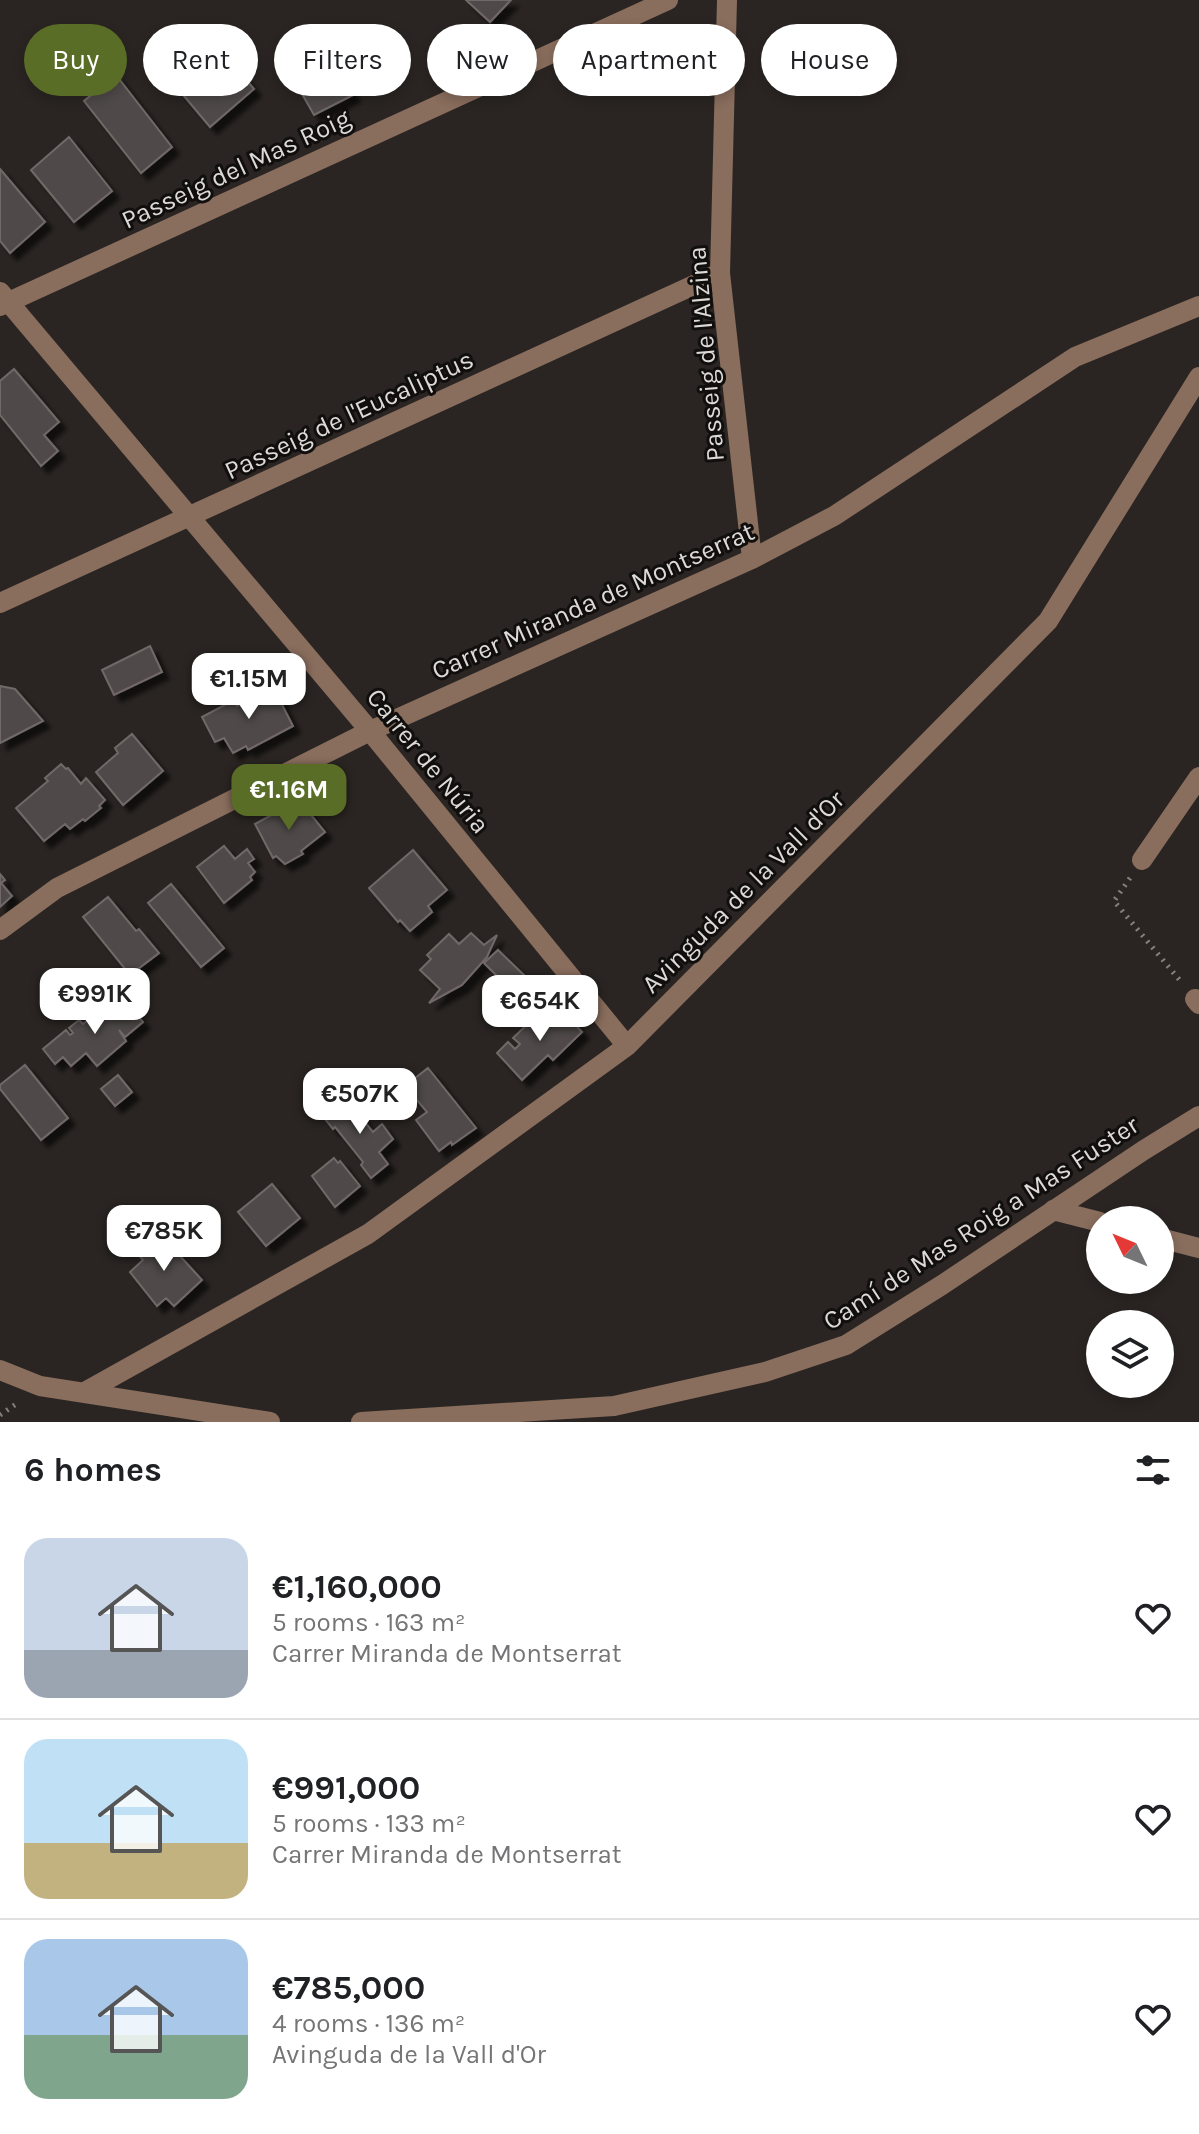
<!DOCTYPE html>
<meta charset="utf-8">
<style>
:root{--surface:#fff;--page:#f2f2f2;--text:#202124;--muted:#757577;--line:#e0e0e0;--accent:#5a6d27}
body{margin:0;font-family:Karla,sans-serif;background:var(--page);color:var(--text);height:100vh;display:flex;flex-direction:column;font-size:30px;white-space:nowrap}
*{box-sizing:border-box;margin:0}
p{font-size:26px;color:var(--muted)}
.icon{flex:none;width:44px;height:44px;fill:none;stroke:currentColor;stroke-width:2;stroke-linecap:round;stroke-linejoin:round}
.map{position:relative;height:1422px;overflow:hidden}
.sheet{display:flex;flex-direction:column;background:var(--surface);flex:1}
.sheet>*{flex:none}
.banner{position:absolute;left:24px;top:24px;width:1152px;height:72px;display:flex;gap:16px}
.needle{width:52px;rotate:313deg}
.controls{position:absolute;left:1086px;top:1206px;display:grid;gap:16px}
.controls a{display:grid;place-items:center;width:88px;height:88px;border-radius:50%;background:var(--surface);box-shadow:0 4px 12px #0003;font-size:40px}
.price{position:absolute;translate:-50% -68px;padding:0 18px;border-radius:16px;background:#fff;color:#222;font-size:26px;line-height:52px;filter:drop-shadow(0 2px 4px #0008)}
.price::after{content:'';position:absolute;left:50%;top:48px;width:24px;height:18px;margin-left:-12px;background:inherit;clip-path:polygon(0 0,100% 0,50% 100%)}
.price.active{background:var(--accent);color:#fff}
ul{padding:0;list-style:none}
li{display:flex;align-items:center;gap:24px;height:200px;padding:0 24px}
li+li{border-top:2px solid var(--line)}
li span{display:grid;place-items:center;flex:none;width:224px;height:160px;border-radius:24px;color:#555}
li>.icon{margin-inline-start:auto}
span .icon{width:96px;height:96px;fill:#fffc;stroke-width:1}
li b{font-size:34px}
h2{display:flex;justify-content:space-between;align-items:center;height:96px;padding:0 24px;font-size:34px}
.pill{padding:0 28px;border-radius:36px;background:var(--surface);box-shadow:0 4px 12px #0003;font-size:28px;line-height:72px}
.pill.active{background:var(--accent);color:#fff}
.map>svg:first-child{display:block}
.building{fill:#504a48;stroke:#706968;stroke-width:2;filter:url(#shadow)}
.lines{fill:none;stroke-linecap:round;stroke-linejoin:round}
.path{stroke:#84807d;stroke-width:5;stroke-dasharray:2 6;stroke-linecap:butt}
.minor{stroke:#896d5d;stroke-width:20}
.labels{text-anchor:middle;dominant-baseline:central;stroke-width:6;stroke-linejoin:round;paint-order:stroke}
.street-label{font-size:26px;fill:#dcd9d7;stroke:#110f0d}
</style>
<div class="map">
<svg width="1199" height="1422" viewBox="0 0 1199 1422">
<defs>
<filter id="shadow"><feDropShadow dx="7" dy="7" stdDeviation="2" flood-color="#0009"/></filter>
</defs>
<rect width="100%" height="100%" fill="#2a2522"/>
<!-- building -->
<path class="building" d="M466,0h45l-21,22z
M197,33l15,17 5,-5 37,44 -44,38 -52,-62z
M328,51l25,44 -39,20 -17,-30 8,-5 -6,-12z
M116,75l56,72 -31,26 -57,-72z
M69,137l43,54 -38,31 -43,-52z
M0,169l45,53 -35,31 -10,-12z
M14,369l45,53 -15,13 14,16 -17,15 -41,-51v-34z
M150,646l12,26 -48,23 -12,-25z
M0,686l15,3 28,32 -43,22z
M273,687l20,39 -45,24 -2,-4 -13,7 -9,-15 -9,4 -13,-25 32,-17 3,6z
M132,734l31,37 -40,34 -27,-33 22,-19 -3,-5z
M61,764l5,5 2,-1 13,16 5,-6 19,22 -6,6 2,2 -16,13 -2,-2 -13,10 -5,-5 -21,17 -28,-33 32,-27 -3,-3z
M299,800l26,32 -24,19 2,3 -18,10 -9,-8 -3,2 -18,-34z
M224,846l11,13 12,-10 7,10 -6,4 7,9 -5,5 2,3 -28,23 -27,-36z
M413,850l34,40 -19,16 4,6 -22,19 -10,-11 -2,2 -29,-34z
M0,874l5,6 -4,3 11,13 -12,11z
M171,884l53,64 -23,19 -53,-64z
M108,897l28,34 3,-2 20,24 -29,22 -47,-58z
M471,933l13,12 13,-10 -10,22 -25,28 -33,18 11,-14 -20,-19 11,-11 -4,-4 22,-21 10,10z
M498,950l28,27 -14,14 -28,-28z
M125,1000l18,22 -18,15 -6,-7 7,11 -29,25 -11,-13 -15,13 -8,-9 -8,7 -12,-15 23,-19 4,5 3,-2 -4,-5 10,-8 4,4 17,-14 7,9 2,-2 -2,-2z
M560,1008l22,24 -29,28 -5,-5 -26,25 -25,-27 11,-11 7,7 5,-5 -7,-6 21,-20 7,8z
M25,1065l43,53 -27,22 -41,-51v-4z
M428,1068l48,60 -24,17 -1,-3 -12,9 -23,-31 11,-8 -22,-26z
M118,1075l14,17 -17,14 -14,-17z
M346,1098l27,34 9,-8 11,15 -14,13 9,12 -17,14 -10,-13 2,-3 -28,-35 -2,2 -12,-15z
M334,1158l4,5 2,-2 20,25 -25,21 -23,-31z
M272,1184l28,34 -34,28 -28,-34z
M159,1233l43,47 -28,26 -8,-8 -9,8 -27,-34 13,-12 -6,-7z"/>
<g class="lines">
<!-- path -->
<path class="path" d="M1130,878l-16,23 68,82
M0,1415l19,-13"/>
<!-- minor -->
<path class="minor" d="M727,0l-7,273 32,286
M0,292l370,439 257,315
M0,306l668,-306
M0,603l720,-330
M1142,860l57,-83
M0,930l57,-42 313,-157 382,-172 82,-43 241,-159 124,-51
M1195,999l4,5
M1053,1210l47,12
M1160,1238l39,10
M0,1370l40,16 230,36
M83,1393l285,-159 259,-188 421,-425 151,-244
M361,1422l253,-16 151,-34 81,-27 96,-60 202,-135 55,-34"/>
</g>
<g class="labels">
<!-- street labels -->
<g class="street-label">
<text transform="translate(236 169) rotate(-25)">Passeig del Mas Roig</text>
<text transform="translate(706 354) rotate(-95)">Passeig de l'Alzina</text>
<text transform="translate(349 415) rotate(-25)">Passeig de l'Eucaliptus</text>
<text transform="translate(593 601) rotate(-24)">Carrer Miranda de Montserrat</text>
<text transform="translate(428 761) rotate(51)">Carrer de Núria</text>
<text transform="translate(743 892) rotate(-45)">Avinguda de la Vall d'Or</text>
<text transform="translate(981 1223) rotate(-33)">Camí de Mas Roig a Mas Fuster</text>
</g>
</g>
</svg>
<div class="controls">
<a><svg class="needle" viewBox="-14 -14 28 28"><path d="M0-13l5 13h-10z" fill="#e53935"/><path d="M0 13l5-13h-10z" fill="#757577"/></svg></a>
<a><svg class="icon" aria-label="layers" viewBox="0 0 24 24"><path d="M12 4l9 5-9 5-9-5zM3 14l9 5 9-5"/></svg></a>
</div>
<b class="price" style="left:249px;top:721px">€1.15M</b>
<b class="price active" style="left:289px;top:832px">€1.16M</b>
<b class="price" style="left:95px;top:1036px">€991K</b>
<b class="price" style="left:540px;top:1043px">€654K</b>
<b class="price" style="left:360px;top:1136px">€507K</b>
<b class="price" style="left:164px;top:1273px">€785K</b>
<div class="banner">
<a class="pill active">Buy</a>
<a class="pill">Rent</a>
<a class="pill">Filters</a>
<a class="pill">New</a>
<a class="pill">Apartment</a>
<a class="pill">House</a>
</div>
</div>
<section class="sheet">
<h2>6 homes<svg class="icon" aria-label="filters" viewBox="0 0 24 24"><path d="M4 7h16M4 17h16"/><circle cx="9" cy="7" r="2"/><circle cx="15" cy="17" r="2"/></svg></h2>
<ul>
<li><span style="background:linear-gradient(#c9d6e8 70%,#9aa5b1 0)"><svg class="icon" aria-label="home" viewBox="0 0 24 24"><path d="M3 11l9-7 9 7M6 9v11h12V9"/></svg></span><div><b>€1,160,000</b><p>5 rooms · 163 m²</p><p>Carrer Miranda de Montserrat</p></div><svg class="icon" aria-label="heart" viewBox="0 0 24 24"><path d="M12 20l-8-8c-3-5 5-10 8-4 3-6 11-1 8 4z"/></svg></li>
<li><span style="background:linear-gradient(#bfe0f5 65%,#c2b280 0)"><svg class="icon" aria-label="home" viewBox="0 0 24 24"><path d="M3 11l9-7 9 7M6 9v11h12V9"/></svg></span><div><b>€991,000</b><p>5 rooms · 133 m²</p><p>Carrer Miranda de Montserrat</p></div><svg class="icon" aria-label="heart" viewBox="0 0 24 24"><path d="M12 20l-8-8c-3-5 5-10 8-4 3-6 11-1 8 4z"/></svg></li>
<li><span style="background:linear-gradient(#a9c7e8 60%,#7fa58c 0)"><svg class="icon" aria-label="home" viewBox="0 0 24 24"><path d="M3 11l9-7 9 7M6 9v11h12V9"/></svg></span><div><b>€785,000</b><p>4 rooms · 136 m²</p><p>Avinguda de la Vall d'Or</p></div><svg class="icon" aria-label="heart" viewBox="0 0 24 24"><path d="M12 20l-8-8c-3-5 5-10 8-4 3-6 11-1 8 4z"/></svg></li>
</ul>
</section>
